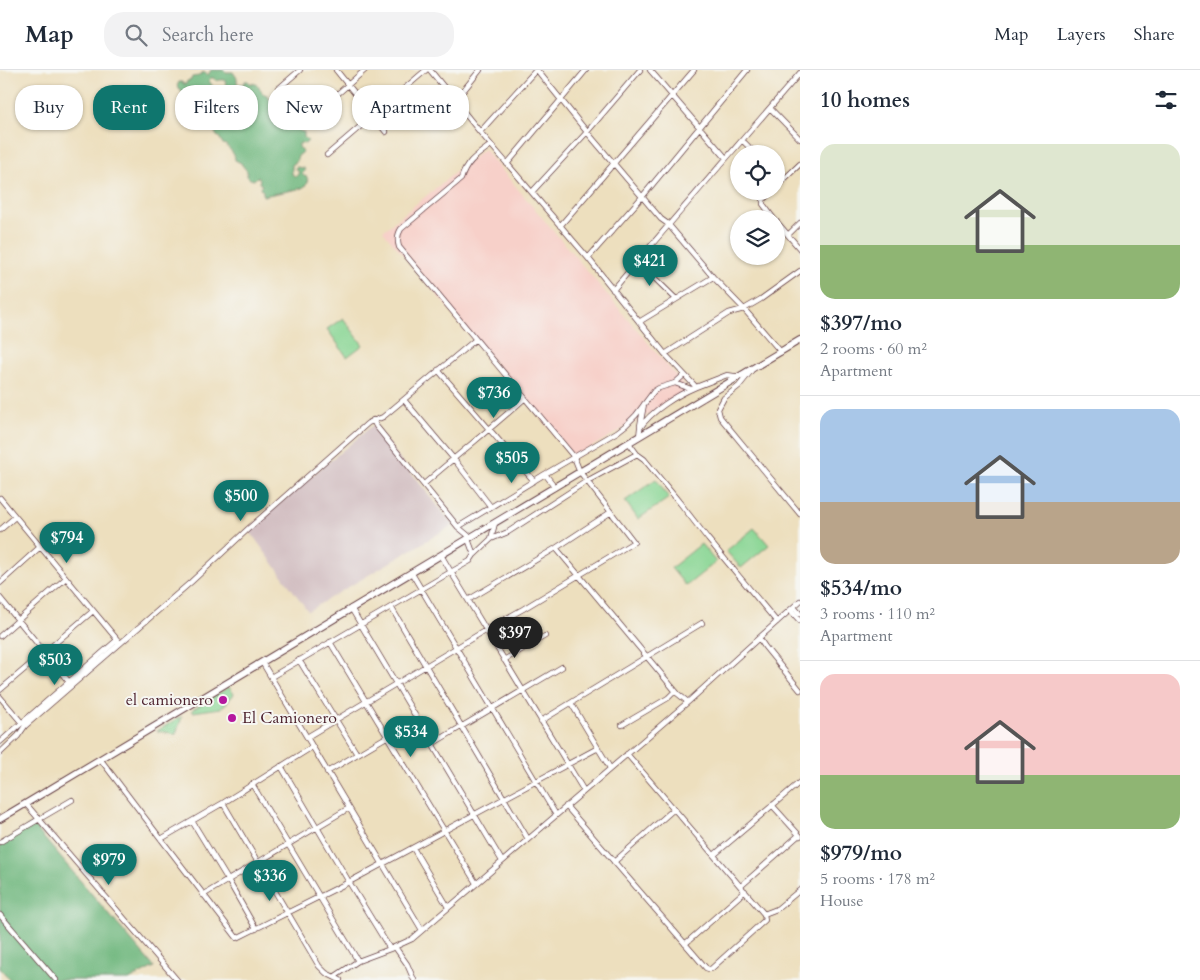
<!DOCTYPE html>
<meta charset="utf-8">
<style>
:root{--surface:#fff;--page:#f2f2f3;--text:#1f2937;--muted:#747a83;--line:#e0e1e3;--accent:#0f766e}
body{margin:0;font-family:Cardo,serif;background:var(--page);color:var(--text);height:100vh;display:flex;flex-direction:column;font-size:19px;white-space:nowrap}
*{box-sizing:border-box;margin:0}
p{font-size:16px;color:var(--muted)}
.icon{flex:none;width:28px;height:28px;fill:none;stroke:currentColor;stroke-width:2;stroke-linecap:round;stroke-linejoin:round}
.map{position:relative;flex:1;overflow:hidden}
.panel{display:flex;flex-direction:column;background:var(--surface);width:400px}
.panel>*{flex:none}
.top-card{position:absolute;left:15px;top:15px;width:475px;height:45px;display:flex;gap:10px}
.buttons{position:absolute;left:730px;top:75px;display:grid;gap:10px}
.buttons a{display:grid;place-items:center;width:55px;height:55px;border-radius:50%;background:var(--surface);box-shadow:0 1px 4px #0004;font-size:25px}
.price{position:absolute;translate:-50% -42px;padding:0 11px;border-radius:18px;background:var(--accent);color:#fff;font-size:16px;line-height:32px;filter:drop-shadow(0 1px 2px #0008)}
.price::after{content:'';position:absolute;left:50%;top:30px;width:15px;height:11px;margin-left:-8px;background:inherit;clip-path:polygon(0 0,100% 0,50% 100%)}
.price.selected{background:#222;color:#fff}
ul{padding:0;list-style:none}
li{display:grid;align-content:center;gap:10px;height:265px;padding:0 20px}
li+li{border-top:1px solid var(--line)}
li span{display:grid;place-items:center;height:155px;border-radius:15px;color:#555}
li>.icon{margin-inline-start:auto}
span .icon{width:90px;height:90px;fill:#fffc;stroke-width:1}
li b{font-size:21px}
h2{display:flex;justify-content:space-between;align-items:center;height:60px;padding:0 20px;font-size:21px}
.pill{padding:0 18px;border-radius:20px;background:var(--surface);box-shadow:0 1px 4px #0004;font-size:18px;line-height:45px}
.pill.selected{background:var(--accent);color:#fff}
header{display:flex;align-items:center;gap:30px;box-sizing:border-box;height:70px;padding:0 25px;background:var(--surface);border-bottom:1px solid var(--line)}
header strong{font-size:24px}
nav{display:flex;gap:28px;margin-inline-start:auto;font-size:18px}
.search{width:350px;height:45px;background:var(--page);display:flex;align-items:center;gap:12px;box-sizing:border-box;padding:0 18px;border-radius:20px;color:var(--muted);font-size:19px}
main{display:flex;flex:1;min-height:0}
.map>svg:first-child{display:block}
.built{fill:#f7d0c9}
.industrial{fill:#d2bec1}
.green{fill:#8ad694;stroke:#6a7a60}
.forest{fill:#6fb77e;stroke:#5c6b54;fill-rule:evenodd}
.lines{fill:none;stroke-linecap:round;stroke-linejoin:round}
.minor-casing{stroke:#623c41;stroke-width:6}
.highway-casing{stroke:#623c41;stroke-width:8}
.minor{stroke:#fff;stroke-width:4.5}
.highway{stroke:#fff;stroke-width:6}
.poi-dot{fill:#b5179e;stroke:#f6f6f2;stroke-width:2}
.labels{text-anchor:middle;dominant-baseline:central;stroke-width:4;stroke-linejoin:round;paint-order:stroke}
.poi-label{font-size:16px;fill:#4a1f2b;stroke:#f6f6f2;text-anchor:end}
</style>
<header>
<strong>Map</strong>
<div class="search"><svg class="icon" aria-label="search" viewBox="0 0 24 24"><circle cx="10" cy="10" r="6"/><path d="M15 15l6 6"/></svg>Search here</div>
<nav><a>Map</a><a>Layers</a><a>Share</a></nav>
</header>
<main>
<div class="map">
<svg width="800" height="910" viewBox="0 0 800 910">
<rect width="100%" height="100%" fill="#f6f6f2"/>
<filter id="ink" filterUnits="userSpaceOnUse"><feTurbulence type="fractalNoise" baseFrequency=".02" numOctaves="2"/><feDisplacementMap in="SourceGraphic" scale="10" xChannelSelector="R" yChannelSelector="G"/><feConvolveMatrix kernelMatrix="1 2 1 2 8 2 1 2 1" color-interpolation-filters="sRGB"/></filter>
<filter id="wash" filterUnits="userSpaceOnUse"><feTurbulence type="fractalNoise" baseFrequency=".0096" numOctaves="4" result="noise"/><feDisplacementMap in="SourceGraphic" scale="20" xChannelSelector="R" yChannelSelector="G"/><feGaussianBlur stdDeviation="1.12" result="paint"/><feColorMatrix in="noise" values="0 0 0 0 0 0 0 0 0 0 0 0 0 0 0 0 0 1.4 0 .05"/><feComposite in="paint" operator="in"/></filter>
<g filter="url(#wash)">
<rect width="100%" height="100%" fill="#eddfbe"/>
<!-- built -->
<path class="built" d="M484,79l205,242 -115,66 -191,-226z"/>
<!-- industrial -->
<path class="industrial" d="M373,355l80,100 -145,86 -60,-82z"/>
<!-- green -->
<path class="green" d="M343,248l20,27 -16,12 -20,-28z
M656,409l13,19 -31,21 -13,-18z
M754,458l15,17 -28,23 -15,-17z
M701,474l15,18 -30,24 -15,-18z
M229,617l5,7 -9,11 -4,3 -28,4 -1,-2z
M182,647l-6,17 -19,-3 21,-13z"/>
<!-- forest -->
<path class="forest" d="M211,0h13l1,2h8l4,6v5c2,2 5,2 8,0v-2h3l2,2 6,1 5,6 1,3 5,2 2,4 3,1 2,5 4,1 4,4 5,1 1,2 -3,4 5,2 2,3 -3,4v2l6,-1 5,4 4,1v5l4,4 -3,3 -4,-1 -2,1v3l4,5 -5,4 -2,6 -4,3v9l4,3 3,-5 -4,-3 1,-2 8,1 1,3 -3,3 2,2 3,1 1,6 -5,5 -40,8v-5l-3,-3 2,-3 -3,-2 1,-4 -3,-2 -3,3 -4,-1 -3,-3v-5l-5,-6 -1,-2 -6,-3c0,-7 -6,-11 -9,-15l-3,-1 -4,-7 -2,-1 -4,-7h-2l-1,-4 -2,-2 -1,-3 -4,-1 -1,-5 -4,-1 1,-3c-6,-5 -11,-15 -17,-17l-1,-3 -4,-4 2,-4h3l1,2h3l1,-3 4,-1 1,-3 7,-1 4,-4 5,3zM210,8h3l4,3 3,-1h5l1,8c-5,3 -9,6 -14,3v-6l-3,-4z
M32,754l122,143 -25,13h-119l-10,-12v-124z"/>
</g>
<g filter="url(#ink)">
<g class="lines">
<defs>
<path id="minor" d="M336,0l50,62
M430,0l50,62 108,126 77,96 31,33 31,-12 13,2
M537,0l50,62 74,87 7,5 45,53 31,32 37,43
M650,0l76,88
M278,19l22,-19
M455,31l25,-31
M770,38l30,31
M303,54l62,-54
M480,62l56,-62
M742,70l14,14
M327,85l99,-85
M507,94l79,-94
M776,104l7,6
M776,117l24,-23
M772,121l-9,9v4l11,15
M532,122l55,-60 53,-62
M776,151l24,28
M560,156l134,-156
M788,165l12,-12
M588,188l54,-61 105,-127
M637,191l39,38
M613,220c62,-73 125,-145 187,-217
M639,252l74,-45
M665,284l64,-41 15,-4 17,-10 39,-28
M438,300l96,111
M751,301l-12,15 -15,12 -6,11 2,8 80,97
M675,313l16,6
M404,330l49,58 38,49
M373,350l3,6 82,101 12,10
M640,356l4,-22
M639,367l1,-9c11,-17 37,-33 56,-41
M629,373l8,11 7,5 36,44 28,36 69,83
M545,404l72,-42 9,-7 10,-10 18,-24 5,-3 16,-5 9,-8
M424,414c33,-29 68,-56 101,-86
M0,428l120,145
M458,457l87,-53 7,9 2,5
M0,460l15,-13
M468,469l6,16 -4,6 -19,11 17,28 116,191
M491,469l17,-7 79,-51 50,-27
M556,478l122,146 10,8
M474,485l17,-16 4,-16
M411,502l145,243
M0,513l40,-36
M0,528l69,84
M468,530l88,-52 55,-36
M391,537l137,232
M794,537l6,7
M351,538l151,253
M790,540l10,11
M0,566l66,-58
M759,568l6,9 35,43
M330,572l146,241
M299,590l58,94
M504,590l41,-24
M262,592l160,268
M271,607l178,-104 2,-1 -10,-17
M0,620l93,-79
M0,627l22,26
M571,633l39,65
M541,651l161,-98
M622,655l46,-27 7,-7
M307,667l179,-107 37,-21 111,-67 -54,-70 -6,-15 -175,-210c-2,-7 -2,-12 2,-18l60,-50c6,-18 15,-23 30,-34
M0,672l117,-102
M432,674l130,-77
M0,683l18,-17 7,-10 166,-144 57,-53 120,-106 15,-6 92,-77
M101,690l60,79 76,99 112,-56 249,-134
M281,696l68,116 41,67
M327,702l90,-53
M252,714l106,177
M223,733l96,163 7,7 14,7
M26,734l151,176
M772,735l28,31
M566,736l140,162 3,1h2l54,-49 -1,-6 -137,-160
M192,751l36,59 28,49
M161,769l62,-36 89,-56
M0,772l72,-42
M413,778l35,59
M714,785l86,-73
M614,792l60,-53
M741,816l58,-51
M203,825l146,-87
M764,844l13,-5 23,-19
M0,845l56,65
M685,874l60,-53
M395,877l12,17 7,16
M334,907l24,-16 32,-12 22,-10 276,-237 112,-101"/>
<path id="highway" d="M0,749l800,-479"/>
</defs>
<!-- minor casing -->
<use href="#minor" class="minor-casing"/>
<!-- highway casing -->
<use href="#highway" class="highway-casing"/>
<!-- minor -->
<use href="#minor" class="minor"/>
<!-- highway -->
<use href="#highway" class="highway"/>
</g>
</g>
<!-- markers -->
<g class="poi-dot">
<circle cx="223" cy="630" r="5"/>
<circle cx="232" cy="648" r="5"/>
</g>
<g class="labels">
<!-- poi labels -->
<g class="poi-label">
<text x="213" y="630">el camionero</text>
<text x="242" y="648" text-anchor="start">El Camionero</text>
</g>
</g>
</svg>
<div class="buttons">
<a><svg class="icon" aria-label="locate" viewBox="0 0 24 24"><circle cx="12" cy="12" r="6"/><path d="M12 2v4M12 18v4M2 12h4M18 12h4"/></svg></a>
<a><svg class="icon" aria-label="layers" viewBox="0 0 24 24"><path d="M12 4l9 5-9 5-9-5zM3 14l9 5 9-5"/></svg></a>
</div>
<b class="price" style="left:650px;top:217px">$421</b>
<b class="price" style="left:494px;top:349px">$736</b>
<b class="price" style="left:512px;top:414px">$505</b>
<b class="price" style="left:241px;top:452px">$500</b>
<b class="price" style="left:67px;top:494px">$794</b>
<b class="price selected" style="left:515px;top:589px">$397</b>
<b class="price" style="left:55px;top:616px">$503</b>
<b class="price" style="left:411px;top:688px">$534</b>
<b class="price" style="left:109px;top:816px">$979</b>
<b class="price" style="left:270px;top:832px">$336</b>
<div class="top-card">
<a class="pill">Buy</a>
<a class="pill selected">Rent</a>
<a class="pill">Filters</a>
<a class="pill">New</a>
<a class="pill">Apartment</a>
</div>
</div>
<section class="panel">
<h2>10 homes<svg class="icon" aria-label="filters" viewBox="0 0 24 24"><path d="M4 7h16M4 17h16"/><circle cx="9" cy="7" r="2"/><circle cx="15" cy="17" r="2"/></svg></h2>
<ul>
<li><span style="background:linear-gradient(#dfe7d0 65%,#8fb573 0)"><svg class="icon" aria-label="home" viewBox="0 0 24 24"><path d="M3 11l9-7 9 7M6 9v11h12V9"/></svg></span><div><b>$397/mo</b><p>2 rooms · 60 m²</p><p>Apartment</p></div></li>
<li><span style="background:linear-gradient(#a9c7e8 60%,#b9a48a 0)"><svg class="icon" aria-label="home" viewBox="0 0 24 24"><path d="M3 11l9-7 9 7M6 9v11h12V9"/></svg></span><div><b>$534/mo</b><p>3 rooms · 110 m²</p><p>Apartment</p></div></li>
<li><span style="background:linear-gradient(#f6c9c9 65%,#8fb573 0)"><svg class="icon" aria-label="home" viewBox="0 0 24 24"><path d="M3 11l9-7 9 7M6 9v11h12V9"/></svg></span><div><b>$979/mo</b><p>5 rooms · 178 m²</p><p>House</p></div></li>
</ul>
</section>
</main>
